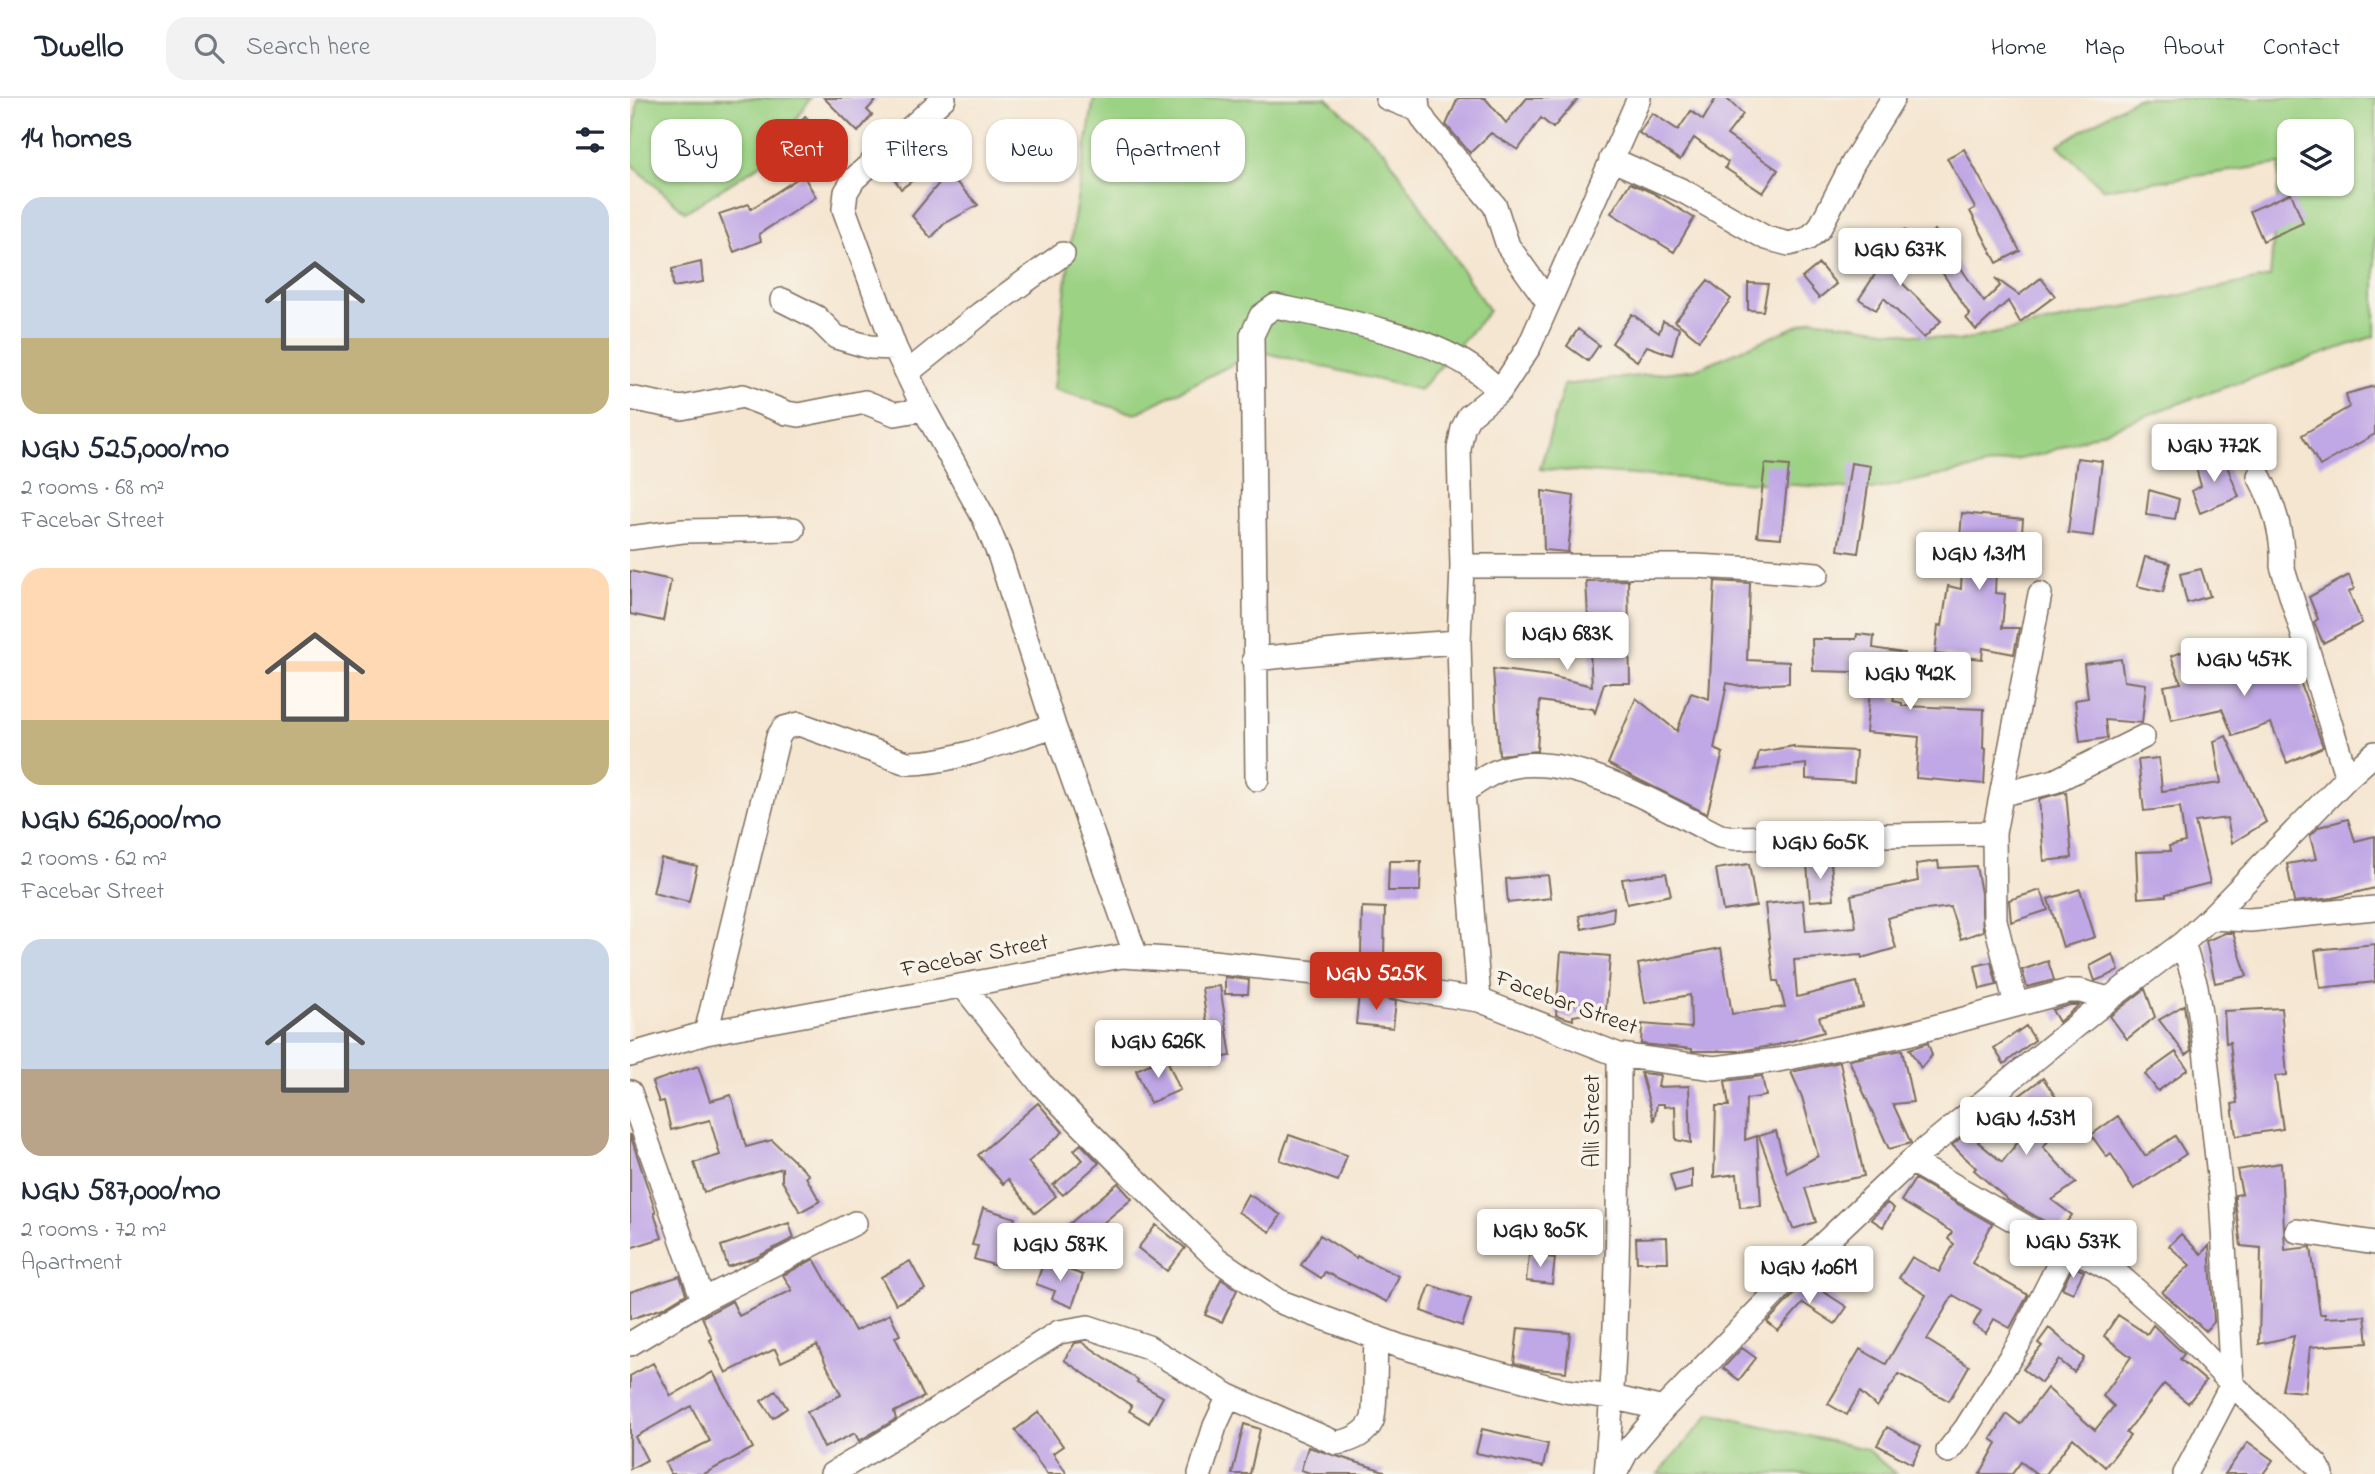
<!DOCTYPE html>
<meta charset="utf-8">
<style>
:root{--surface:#fff;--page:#f2f2f3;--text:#1f2937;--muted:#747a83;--line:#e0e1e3;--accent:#c8321e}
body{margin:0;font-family:"Indie Flower",sans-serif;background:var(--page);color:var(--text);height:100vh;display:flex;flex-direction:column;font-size:26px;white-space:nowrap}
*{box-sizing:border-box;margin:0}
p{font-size:23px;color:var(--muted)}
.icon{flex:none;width:38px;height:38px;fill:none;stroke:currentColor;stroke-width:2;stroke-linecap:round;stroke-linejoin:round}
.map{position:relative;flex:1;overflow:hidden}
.details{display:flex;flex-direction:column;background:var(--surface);width:630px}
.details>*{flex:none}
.hud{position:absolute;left:21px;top:21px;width:665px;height:63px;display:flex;gap:14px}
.fabs{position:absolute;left:1647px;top:21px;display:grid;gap:14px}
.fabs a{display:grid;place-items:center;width:77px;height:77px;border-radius:14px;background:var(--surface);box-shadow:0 2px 5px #0004;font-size:35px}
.price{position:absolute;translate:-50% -60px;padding:0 16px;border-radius:7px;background:#fff;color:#222;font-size:23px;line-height:46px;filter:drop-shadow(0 2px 4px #0008)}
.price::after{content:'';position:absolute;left:50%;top:42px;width:21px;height:16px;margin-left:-10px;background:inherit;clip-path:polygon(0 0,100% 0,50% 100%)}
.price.current{background:var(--accent);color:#fff}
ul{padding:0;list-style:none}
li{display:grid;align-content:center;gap:14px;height:371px;padding:0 21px}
li span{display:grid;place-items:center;height:217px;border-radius:21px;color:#555}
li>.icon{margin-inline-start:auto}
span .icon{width:126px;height:126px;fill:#fffc;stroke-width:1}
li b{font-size:30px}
h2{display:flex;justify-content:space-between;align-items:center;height:84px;padding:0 21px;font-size:30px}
.pill{padding:0 24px;border-radius:21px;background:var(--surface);box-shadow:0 2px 5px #0004;font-size:24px;line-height:63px}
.pill.current{background:var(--accent);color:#fff}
header{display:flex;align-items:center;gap:42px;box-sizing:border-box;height:98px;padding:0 35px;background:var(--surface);border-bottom:2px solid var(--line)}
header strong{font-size:33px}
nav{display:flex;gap:38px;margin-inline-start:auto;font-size:24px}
.search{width:490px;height:63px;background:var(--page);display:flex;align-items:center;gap:18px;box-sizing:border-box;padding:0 24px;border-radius:21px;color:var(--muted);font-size:26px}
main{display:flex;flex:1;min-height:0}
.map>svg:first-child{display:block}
.green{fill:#9cd284;stroke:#6c7e51;stroke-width:2;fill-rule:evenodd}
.building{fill:#c0a7e5}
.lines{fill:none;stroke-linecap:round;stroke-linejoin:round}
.minor-casing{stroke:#7c6c5d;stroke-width:26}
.minor{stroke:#fff;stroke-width:23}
.labels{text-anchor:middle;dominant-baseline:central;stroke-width:7;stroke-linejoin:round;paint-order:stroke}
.street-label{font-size:24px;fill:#3b2a1e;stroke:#f7f3e8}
</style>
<header>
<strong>Dwello</strong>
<div class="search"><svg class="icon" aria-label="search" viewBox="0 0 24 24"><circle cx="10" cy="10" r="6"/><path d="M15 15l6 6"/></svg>Search here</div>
<nav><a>Home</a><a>Map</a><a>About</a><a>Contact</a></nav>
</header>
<main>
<section class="details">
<h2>14 homes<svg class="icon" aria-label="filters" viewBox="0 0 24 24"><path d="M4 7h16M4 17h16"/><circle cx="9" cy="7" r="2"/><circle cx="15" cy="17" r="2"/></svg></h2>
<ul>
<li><span style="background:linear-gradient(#c9d6e8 65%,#c2b280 0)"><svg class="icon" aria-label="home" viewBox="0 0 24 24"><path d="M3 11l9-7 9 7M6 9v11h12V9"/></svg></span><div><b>NGN 525,000/mo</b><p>2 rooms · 68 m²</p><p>Facebar Street</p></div></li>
<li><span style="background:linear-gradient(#ffd9b3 70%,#c2b280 0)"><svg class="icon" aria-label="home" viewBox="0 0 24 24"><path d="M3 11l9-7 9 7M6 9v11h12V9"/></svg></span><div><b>NGN 626,000/mo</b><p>2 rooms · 62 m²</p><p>Facebar Street</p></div></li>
<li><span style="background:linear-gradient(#c9d6e8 60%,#b9a48a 0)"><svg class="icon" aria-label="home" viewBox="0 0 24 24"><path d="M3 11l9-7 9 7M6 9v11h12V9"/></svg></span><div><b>NGN 587,000/mo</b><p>2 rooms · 72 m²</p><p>Apartment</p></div></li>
</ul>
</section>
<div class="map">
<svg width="1745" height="1376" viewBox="0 0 1745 1376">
<rect width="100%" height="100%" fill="#f7f3e8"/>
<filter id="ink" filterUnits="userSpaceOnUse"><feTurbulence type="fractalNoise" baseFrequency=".0143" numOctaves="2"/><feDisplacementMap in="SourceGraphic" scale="14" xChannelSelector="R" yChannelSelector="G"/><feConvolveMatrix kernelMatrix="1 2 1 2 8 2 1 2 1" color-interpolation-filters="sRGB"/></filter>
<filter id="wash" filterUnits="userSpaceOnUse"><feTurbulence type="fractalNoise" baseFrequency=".00686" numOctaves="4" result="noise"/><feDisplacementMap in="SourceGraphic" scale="28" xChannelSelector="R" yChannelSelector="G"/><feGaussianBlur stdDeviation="1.57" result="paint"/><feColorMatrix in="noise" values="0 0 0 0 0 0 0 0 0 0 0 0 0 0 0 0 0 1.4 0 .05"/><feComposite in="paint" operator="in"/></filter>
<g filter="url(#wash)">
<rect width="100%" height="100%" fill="#f5e6d1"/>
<!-- green -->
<path class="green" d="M8,0h173l-45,63 -81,51 -55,-49z
M464,0h233l59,55 103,158 -69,79 -162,-39 -123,63 -81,-25 19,-165z
M1506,0h239v238l-184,63 -148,55 -171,36 -332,-21 24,-84 132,-16 117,-50 145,22 312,-64 10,-113 -177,25 -45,-44zM1659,33h53v53h-53z
M1080,1316l156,35 30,25h-238z"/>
<g id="blocks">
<!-- building -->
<path class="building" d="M194,0h54l-11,12 5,5 -14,17z
M828,0h27l21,25 21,-25h52l-26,30 -12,-10 -23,32 -27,-17 -21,20 -24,-28z
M1086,0h10l17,16 -16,21 51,35 -15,23 -38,-25 3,-6 -34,-24 -14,22 -41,-27 13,-20 26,17 13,-19 12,9z
M175,18l33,33 -18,15 -28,-29z
M316,19l14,28 -59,44 -14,-21 21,-19 1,2 24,-19 -1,-3z
M1334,51l56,102 -23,12 -27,-52 5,-3 -28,-50z
M319,73l4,8 25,26 -34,19 -13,14 -19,-22z
M173,77l13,22 -57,37 2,7 -27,11 -15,-38 30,-10 2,5z
M1000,85l23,10 41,25 -20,34 -63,-39z
M1661,95l12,30 -40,18 -13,-30z
M1274,132l17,10 -24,38 44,43 -17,17 -40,-40 -8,12 -17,-11z
M1305,132l49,72 16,-16 -5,-8 24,17 22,-17 14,18 -35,26 -12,-21 -32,29 -10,-12 4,-3 -49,-75z
M71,164l2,20 -30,5 -1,-18z
M1189,166l17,20 -17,14 -17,-20z
M1078,182l23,19 -32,41 -24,-19z
M1118,185l20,1 -5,27 -15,-1z
M1002,216l27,19 4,-12 16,7 -7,27 -25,-9 -10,15 -25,-18z
M948,231l21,16 -11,16 -21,-15z
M1745,288v48l-55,32 -18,-31 47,-28 -3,-13z
M1592,355l17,44 -39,16 -8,-22 9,-5 -6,-22z
M1447,360l25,3 -9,75 -25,-3z
M1221,365l20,3 -13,87 -20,-3z
M1135,366l24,2 -8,72 -24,-2z
M1519,392l30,9 -4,20 -29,-4z
M912,393l32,5 -6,56 -24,-2z
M1332,415l61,6 -2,26 -24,-2 -2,50 10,1 -3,34h17l-5,26 -31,-6 -1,11 -47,-5 3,-29 4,1 6,-40 13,3 2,-50h-3z
M1515,459l25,6 -7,29 -26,-6z
M1571,471l9,27 -23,7 -7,-29z
M0,473l41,9 -8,41 -33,-7z
M1719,477l5,14 -5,3 13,31 -39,20 -9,-21 4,-3 -9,-22z
M998,482l2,103h-26l-9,30 -2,-4 -53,-8 -3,50 -38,4 -6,-86 57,7 42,10 -6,-105z
M1085,483l35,2 -3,77 42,2v21l-48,3 -14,-3 -13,66 9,4 -16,61 -99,-50 28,-66 41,33 14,-38 18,6z
M1227,536l17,2 -1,12 31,5 -11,48 9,2v3l82,3 -1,39 3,1 -2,35 -68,-6 3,-41 -53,-5 5,-51 -18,-1 1,-8 -41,-1 -1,-32h44z
M1586,541l10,28 14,-6 7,18 47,-15 29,83 -36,16 -16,-40 -38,13 -11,-27 -51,11 -7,-34 17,-3 -10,-27z
M1491,561l3,22 22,3 -4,39 -37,-3 2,18 -27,4 -5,-42 13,-2 -4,-34z
M1596,638l40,86 -34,21 -5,-25 -32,4 15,61 -44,11v2l-28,2 -2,-46 34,-1 -1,-5 16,-4 -5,-35 -36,4 -6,-51 21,-2 3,33 59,-8 -7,-42z
M1164,648v2l62,3 -2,31 -48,-3v-15l-51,6 4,-18z
M1434,694h2l6,66 -28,3 -5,-62z
M1718,721l7,22 20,-5v52l-42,10 -39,4 -7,-38 29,-5 -6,-23 9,-9z
M31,760l36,8 -8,36 -36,-9z
M759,763h32l-1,30h-32z
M1308,763l1,7 37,-2 5,27 2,38 -22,8 -11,-32 -39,5 -24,6 9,30 -34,10 -1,-3 -67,5 3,37 60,-15 6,25 -44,10 5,15 -47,13 -38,6h-47v-2l-51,-5 1,-20 49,4 -1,-33 -45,8 -7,-39 83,-16 11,66 53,-7 -7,-26h-4l-9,-77 38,-4 3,31 50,-4 -5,-32 67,-14 -2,-17z
M1201,764l3,37 -24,2 -3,-37z
M1119,766l7,42 -33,5 -7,-42z
M1036,775l5,22 -44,9 -5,-25z
M918,777l3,23 -43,5 -2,-24z
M1450,791l15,48 -32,10 -15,-48z
M1411,792l7,20 -37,12 -2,-22z
M732,809l23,1 -1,49h-23z
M984,809l-1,15 -31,7 -3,-13z
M1595,835h8l14,43 -32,7 -9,-42z
M1745,846v38l-55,6 -5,-38z
M931,854l49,4 -4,54 -33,6v4l-17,-5z
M1483,856l6,17 -24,10 -5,-15z
M1418,863l6,19 -27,7 -5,-17z
M1361,864l6,23 -17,4 -5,-23z
M595,879l24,3 -1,14h-23z
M590,888l11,70 -19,3 -10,-71z
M1515,891l10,28 -28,22 -17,-23z
M729,896l37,7 -3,27 -37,-4z
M1440,907h9l-20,17 -7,-12z
M1554,907l7,46 -5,4 -27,-35z
M1651,910l6,67 -12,1 8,53 -47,7 -4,-32 5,-1 -7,-61 -4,1 -2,-32z
M1396,928l9,14 -31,24 -10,-16z
M1298,945l4,12 -11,13 -12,-19z
M1272,952l11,52 -20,2 18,39 -22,6 -40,-89z
M1546,954l12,17 -30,22 -13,-17z
M536,959l14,33 -30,13 -14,-33z
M1210,964l24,114 -59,12 11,34 -23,7 -34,-93 17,-5 11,42 31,-17 -16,-59 -11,-25z
M68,968l12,35 21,-6 15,52 26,-7 37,35 -3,2 14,24 -20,11 -18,-31v-13l-78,24 -10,-29 26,-8 -10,-35 -39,10 -7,-29 -5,1 -7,-20z
M1011,975l19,2 -2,12 31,-1 2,57 -15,-3 -1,-34 -11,1v-3h-7l-3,17z
M1132,978l4,20 -20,3 -1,41 12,-4 4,70 -21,1 -3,-33 -23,3 2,-71h13l-4,-25z
M1413,980l29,43 -11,5 -18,21 33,36 -24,17 20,15 -12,15 -51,-29 -35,-31 2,-2 -24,-23 26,-21 9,9 -9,9 24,20 25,-31 -27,-21z
M408,1005l25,29 -35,30 28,34 -21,17 -27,-34 -5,5 -25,-29z
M1488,1018l27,40 30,-20 11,18 -52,35 -23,-35 -4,3 -16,-22z
M0,1036l26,79h-2l8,25 -32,10z
M659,1037l58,20 -9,26 -58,-21z
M451,1046l18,19 -36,32 -10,-10 30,-25 -9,-10z
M1651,1065l4,87 26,-3 9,67h5v4l40,-2 3,27 -58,4 -5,45 -23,-2 12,-54 -35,8 2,-96 -20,-2 -6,-45v-6l7,-1 -5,-24z
M1062,1071v19l-17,4 -5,-17z
M1285,1081l77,45 -20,39 56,32 -18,33 -16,-9 -8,14 -13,-8 8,-14 -28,-16 -26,45 42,26 -20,35 -50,-27 -22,33 -17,-15 -13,23 -19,-11 32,-55 26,15 40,-69 -27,-17 13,-21 27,15 15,-28 -6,-5 4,-7 -51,-31z
M488,1085l14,16 -64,53 -13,-16z
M618,1096l33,21 -11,17 -32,-20z
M1257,1105l7,5 -11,19 -12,-8z
M353,1110l32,10 -15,49 -26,-8 4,-13 -6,-1z
M159,1125l5,15 -37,19 -29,10 -7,-21z
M526,1127l29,23 -18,23 -29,-23z
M1551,1136l20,20 8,-9 5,77 -8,9 -44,-39 28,-27 -21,-19z
M690,1137l36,23 1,-2 42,20 -12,26 -62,-30 -4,6 -20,-13z
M1037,1139l1,25h-31l-1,-24z
M899,1157l26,3 -3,26 -26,-3z
M184,1161l41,72 35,-17 10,21 -5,2 29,60 -30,15 2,7 -37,22 -4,-8 -31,15 -17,-36 34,-17 -24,-50 -36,17 -6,-13 -49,24 -16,-33 2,-1 -10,-22 30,-16 7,15 53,-26 -9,-15z
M280,1163l15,28 -29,15 -15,-27z
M414,1163l39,14 -11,32 -20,-8 3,-8 -19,-7z
M1443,1169l11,4 -11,22 -11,-5z
M50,1178l6,18 -23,14 -33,11v-27z
M591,1181l16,11 -15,32 -17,-7z
M1177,1183l40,26 -12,17 -32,-21 -25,28 -11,-9z
M800,1187l41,14 -9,27 -41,-15z
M1488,1217l29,19 6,-9 31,29 -4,5 26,22 -18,22 -24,-19 -38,49 4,3 -25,31 -32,-29 -27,36h-9l-16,-12 -9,12h-32l17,-31 -6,-4 16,-25 13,10 27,-36 48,42 19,-24 -11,-10 28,-39 -27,-21z
M888,1230l52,5 -4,39 -30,-3 -22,-6z
M1419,1230l35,30 -10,14 -15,-12 -18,23 -18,-14 19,-23 -4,-3z
M452,1244l56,38 -1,2 26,15 -14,26 -20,-12 3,-5 -68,-46 11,-17z
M1112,1250l14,10 -17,22 -16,-12z
M23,1265l18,33 42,-24 40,76 -49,26h-33l-6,-11 45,-22 -19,-35 -56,31 12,23 -17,9v-93z
M146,1293l11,17 -14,10 -12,-17z
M409,1314l24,34 -10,7 14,21h-20l-32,-44z
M614,1326l16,5 -10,45h-18z
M1257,1329l34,19 -9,18 -35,-19z
M852,1331l66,15 -5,23 -67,-14z
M1618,1344l25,18 -10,14h-38z
M678,1349l76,24 -1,3h-70l-12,-4z"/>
</g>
</g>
<g filter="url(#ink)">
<use href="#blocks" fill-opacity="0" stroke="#7c6c5d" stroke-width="2"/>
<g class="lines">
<defs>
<path id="minor" d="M314,0l-90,81 -8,13 -2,17 51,139 29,61 60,109 16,39 54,169 82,230
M757,0l31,12
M787,0l1,12 8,13 69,83 13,40 40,56
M981,61l72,32 83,47 23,6 18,-5 12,-10 34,-66 40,-65
M152,202l34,17 20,20 34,10 25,1
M277,275l73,-59 83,-60
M0,300l51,10 62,-12 44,17 12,2 66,-13 30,12 29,-5
M1629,378c14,26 25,60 23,90l65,212
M0,440l53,-7 110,-2
M832,468h233l61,3 61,5
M624,561l101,-10 104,-7
M627,681l-5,-444 9,-19 14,-10c58,12 147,28 196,61 10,7 20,16 29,24
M833,694c15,-10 29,-21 47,-25 64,-15 154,41 210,69l14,2 260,-5
M1373,696l52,-13 88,-44
M1580,820l40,2 125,-12
M1553,845l13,43 8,55 17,153 11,190 85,81 5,9
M334,889l76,96 89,90 88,86 61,42 121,45 42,12 124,33 47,6 51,12
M849,902l-16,-208 -4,-150 3,-76 -3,-117 4,-21 6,-12 31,-25 29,-44 110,-249
M1386,907l-21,-85 -1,-87 46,-239
M76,935l72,-296 6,-9 15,-4 108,39c45,1 103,-24 147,-37
M0,957l76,-22 416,-77 91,6 148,16 49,12 69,10 140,55 95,13 64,-8 130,-26 160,-43h12l29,8
M0,994l73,208
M1281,1063l155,89 20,6 29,16 67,59 50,53 -47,90
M1667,1133l78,12
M0,1246l73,-44 152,-77
M1318,1353l18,-23 52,-83 48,-95
M202,1376l87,-53 140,-89 29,-5 60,20 81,49 107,47c14,-2 29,-8 36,-22 4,-9 3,-69 4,-84
M570,1376l15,-48 14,-30
M976,1376c12,-140 13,-279 13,-419
M985,1376l12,-23 36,-42 153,-158 95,-90 198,-162 74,-56 27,-25 137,-140 28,-25"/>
</defs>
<!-- minor casing -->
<use href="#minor" class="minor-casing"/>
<!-- minor -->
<use href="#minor" class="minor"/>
</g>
</g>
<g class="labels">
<!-- street labels -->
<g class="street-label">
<text transform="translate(345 859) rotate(-11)">Facebar Street</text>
<text transform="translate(936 906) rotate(20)">Facebar Street</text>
<text transform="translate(963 1023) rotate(-90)">Alli Street</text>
</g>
</g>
</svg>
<div class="fabs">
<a><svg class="icon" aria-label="layers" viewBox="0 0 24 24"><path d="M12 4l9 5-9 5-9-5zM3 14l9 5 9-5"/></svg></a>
</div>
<b class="price" style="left:1270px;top:190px">NGN 637K</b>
<b class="price" style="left:1584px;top:386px">NGN 772K</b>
<b class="price" style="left:1349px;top:494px">NGN 1.31M</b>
<b class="price" style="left:937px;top:574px">NGN 683K</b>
<b class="price" style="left:1614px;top:600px">NGN 457K</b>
<b class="price" style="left:1280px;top:614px">NGN 942K</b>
<b class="price" style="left:1190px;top:783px">NGN 605K</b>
<b class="price current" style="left:746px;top:914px">NGN 525K</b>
<b class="price" style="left:528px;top:982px">NGN 626K</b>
<b class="price" style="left:1396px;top:1059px">NGN 1.53M</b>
<b class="price" style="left:910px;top:1171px">NGN 805K</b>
<b class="price" style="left:1443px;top:1182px">NGN 537K</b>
<b class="price" style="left:430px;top:1185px">NGN 587K</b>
<b class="price" style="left:1179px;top:1208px">NGN 1.06M</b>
<div class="hud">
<a class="pill">Buy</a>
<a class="pill current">Rent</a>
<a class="pill">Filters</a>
<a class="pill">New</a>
<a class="pill">Apartment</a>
</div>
</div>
</main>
